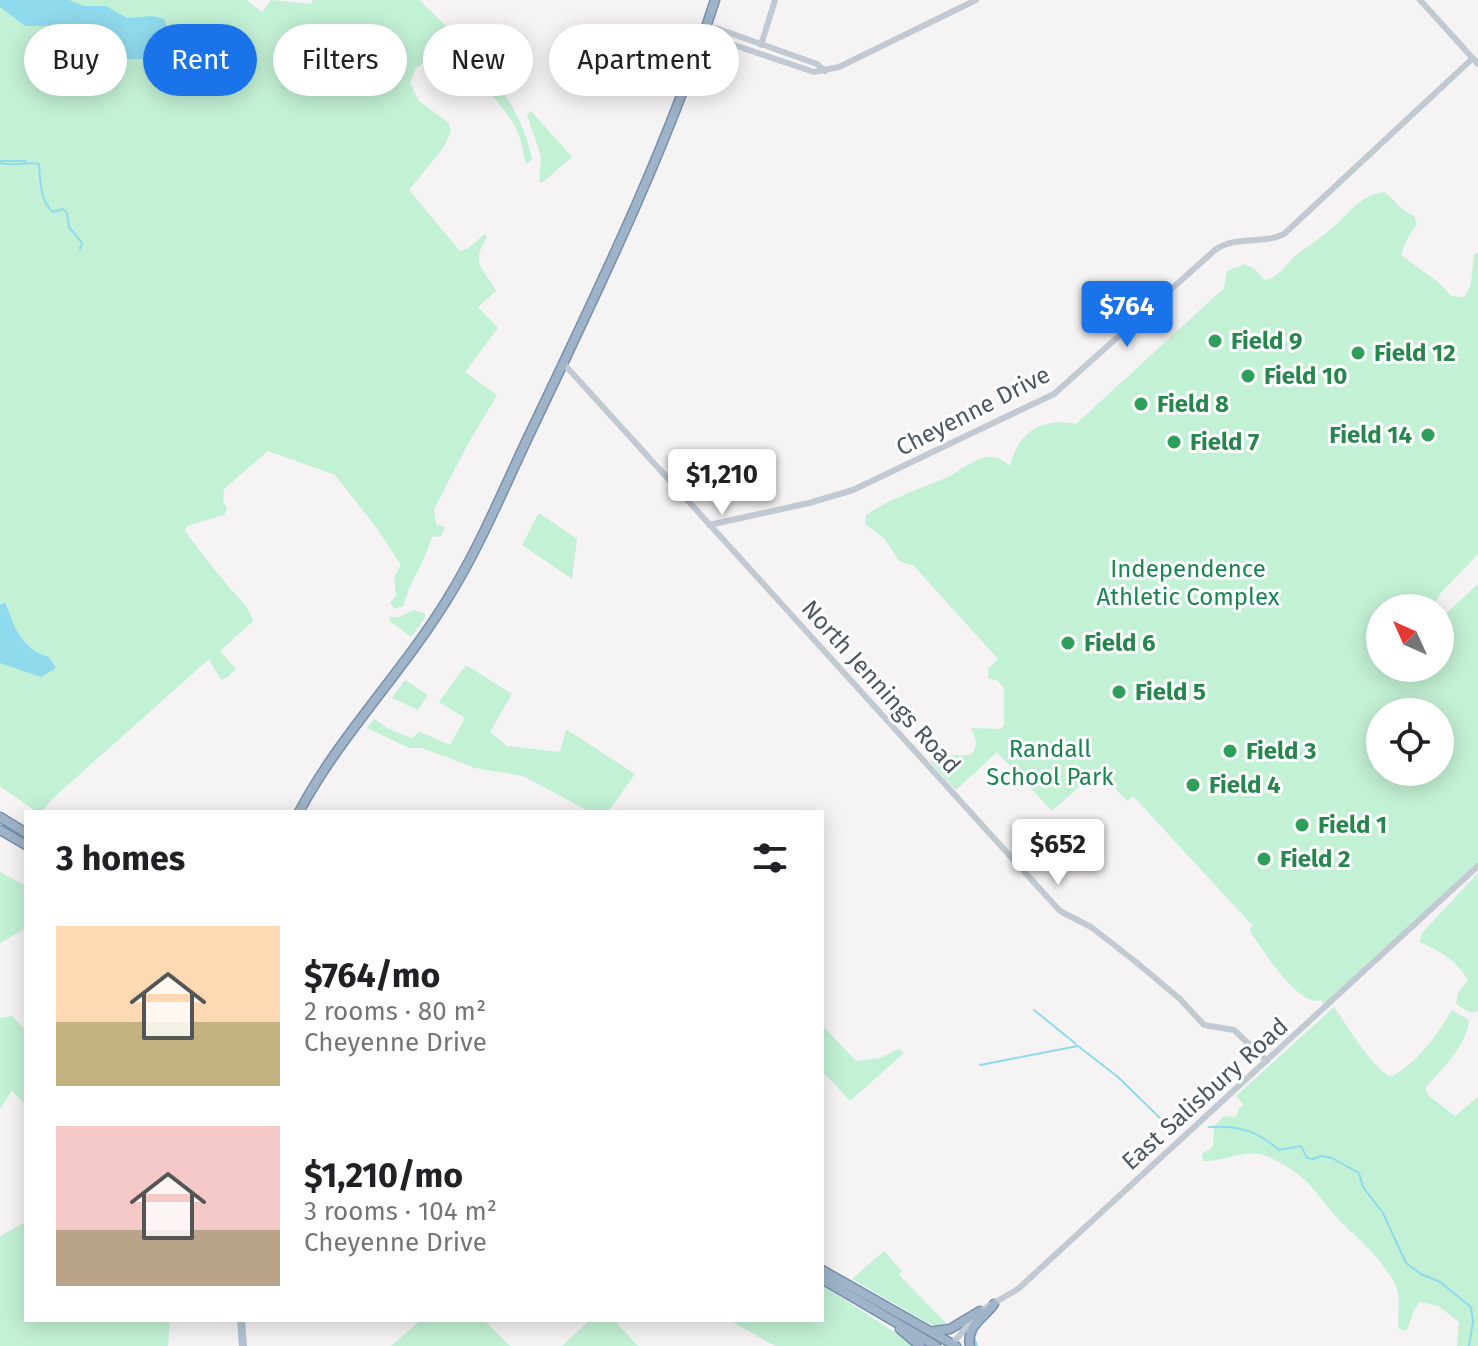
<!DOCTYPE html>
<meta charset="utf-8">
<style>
:root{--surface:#fff;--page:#f6f6f6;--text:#202124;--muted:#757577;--accent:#1a73e8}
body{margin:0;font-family:"Fira Sans",sans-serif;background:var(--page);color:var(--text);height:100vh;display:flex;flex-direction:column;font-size:30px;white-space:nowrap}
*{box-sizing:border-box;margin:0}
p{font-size:26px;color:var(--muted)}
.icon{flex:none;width:44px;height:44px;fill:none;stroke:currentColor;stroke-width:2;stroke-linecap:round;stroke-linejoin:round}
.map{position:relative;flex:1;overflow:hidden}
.panel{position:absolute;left:24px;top:810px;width:800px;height:512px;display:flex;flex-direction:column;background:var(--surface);border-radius:0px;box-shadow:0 4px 20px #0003}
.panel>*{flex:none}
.guide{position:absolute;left:24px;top:24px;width:800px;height:72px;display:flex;gap:16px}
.needle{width:52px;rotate:315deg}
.buttons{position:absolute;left:1366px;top:594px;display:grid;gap:16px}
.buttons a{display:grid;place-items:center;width:88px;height:88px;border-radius:50%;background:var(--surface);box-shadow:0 4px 20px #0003;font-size:40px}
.price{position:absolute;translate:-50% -68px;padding:0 18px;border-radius:8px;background:#fff;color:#222;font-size:26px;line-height:52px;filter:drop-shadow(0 2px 4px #0008)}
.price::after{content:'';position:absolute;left:50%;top:48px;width:24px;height:18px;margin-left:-12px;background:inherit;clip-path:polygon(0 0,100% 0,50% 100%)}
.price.selected{background:var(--accent);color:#fff}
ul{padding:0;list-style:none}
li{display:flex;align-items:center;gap:24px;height:200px;padding:0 32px}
li span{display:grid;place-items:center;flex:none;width:224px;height:160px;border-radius:0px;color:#555}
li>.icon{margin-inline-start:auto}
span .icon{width:96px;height:96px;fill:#fffc;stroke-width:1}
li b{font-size:34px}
h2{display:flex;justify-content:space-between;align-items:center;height:96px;padding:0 32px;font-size:34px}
.chip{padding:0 28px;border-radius:36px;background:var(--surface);box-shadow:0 4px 20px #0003;font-size:28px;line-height:72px}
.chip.selected{background:var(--accent);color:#fff}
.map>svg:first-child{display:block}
.green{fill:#c3f1d5;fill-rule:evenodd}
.water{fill:#90daee}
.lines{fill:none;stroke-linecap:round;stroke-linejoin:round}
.stream{stroke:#90daee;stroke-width:2}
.trunk-casing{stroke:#7690ad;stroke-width:11}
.tertiary{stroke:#c1cad2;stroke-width:6}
.primary{stroke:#b3c2d1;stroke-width:8}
.trunk{stroke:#9fb4c9;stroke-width:8}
.leisure-dot{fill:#2e9e5b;stroke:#fff;stroke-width:3}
.labels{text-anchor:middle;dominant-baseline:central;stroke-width:6;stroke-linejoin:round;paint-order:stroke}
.leisure-label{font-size:24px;font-weight:bold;fill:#27864d;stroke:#fff;text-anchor:start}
.street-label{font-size:24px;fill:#4a5661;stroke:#fff}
.park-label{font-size:24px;fill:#17864f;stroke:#fff}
</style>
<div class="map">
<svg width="1478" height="1346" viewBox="0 0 1478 1346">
<rect width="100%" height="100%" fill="#f5f3f3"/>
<!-- green -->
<path class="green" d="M0,0h246l16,12 9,-12 41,4v-4h107c47,45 101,94 113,160l-6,4c-3,-13 -5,-26 -11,-38 -17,-28 -45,-57 -71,-76l-28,18 -6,15 9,18 30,22 2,8 -7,16 -35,43 51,61 7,-2 18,-15 2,3c-17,27 -4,30 9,54l-18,16 20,21 -33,44 32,23 -29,49 -34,65 2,15 9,3 -4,9 -9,1c-7,25 -22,44 -29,69l-8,3 -5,-6 6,-8 -2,-17 7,-13 -25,-38 -41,-52 -67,-24 -44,38 -1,12 4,8 -3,6 -37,11 -2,5c13,17 25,34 39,50 10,14 25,23 29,40l-33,30 16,18 -8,8 -7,3 -12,-21 -158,141 -9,12h-5l-37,-26v-123l49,-6c-25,-7 -31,-25 -42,-47l1,-4 -3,-3 -5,1z
M531,111l41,46 -29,25h-4l2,-26 -14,-41z
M1384,192c11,8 17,19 30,24l3,8 -9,13 -7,18 37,27 13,14 14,1 6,-13 3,-29 4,-3v302l-38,40 -8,14h-52v60h60v-49l38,-35v278l-154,142 -3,-4c-22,8 -58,-50 -70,-67l-1,-5 3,-2 -120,-130 -6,5 -29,-31 -46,41 -55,-59 -41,38 -26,-28 4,-6 36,-1c9,-8 6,-17 1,-27l29,1 4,-3v-38l-7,-8 -8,-1 -1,-10 10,-10 -84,-93 -15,-5 -14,-22 -20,-15 1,-9c25,-17 48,-24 75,-35 16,-6 29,-20 46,-23 9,-1 17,3 23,9 8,-34 32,-49 66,-42l148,-136 3,-17 18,-7 10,5 9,11c13,-1 20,-13 29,-22 11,-10 24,-17 36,-27 18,-15 30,-36 55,-39zM1380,712h60v60h-60z
M539,513l38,26 -5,40 -50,-34z
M414,610l11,4v4l-14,19 -21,-16 -1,-4h10z
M466,665l46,29 -22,38 17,14 53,6 6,-23 69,45 -27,38h-18l-67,-36 -48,-8 -53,-20h-13l-42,-20 7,-9 13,9 24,10 9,-6 30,13 15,-27 -26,-16z
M405,680l23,15 -10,15 -26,-12z
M0,872l26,14v42l-26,15z
M1478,873v138l-7,2 -15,-9 2,-11 10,-13c-12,-20 -28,-29 -48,-38l2,-9z
M1334,1007c17,24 32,53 56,70 27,-13 47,-42 62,-67l17,10c-4,28 -26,48 -44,68l3,7 27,21 23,-19v249h-21l2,-24 -21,-16 -18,-4c-9,9 -8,19 -14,29l-7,-2c-3,-16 3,-27 -3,-42 -9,-23 -37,-48 -55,-65 -13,-13 -23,-29 -36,-42 -9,-8 -25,-19 -36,-23 -23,-10 -43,5 -66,4l-1,-7 11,-7 1,-21 10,-10 12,1 3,-9 5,-3 -8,-9z
M12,1016l14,15v74l-14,-14 -12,18v-91z
M822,1025l34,36 24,-3 19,-9 5,4 -54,48 -28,-30z
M26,1222v98h144l-2,26h-168v-110z
M884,1251l18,20 -3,4 49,50 -9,1 -11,-3 -76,-44z
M822,1285l94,61h-141l-46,-26h93z
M421,1320h63l26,26h-119z
M590,1320h24l24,26h-76z"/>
<!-- water -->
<path class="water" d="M0,0h69l15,6h22l21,12 25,-2 12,3 4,9 -6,14 -9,10 -11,7h-13l-24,-10 -31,-6 -23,-17h-26l-25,-19z
M6,603c7,23 17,47 43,54l7,11 -15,9 -41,-14v-59z"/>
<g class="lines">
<!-- stream -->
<path class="stream" d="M0,161h26
M0,163c14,4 25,-2 39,1 1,15 1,37 14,48l10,-3 4,4 2,14 13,16 -2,6
M1034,1010l42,34
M980,1065l98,-19 40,31 45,44 21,4
M1209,1127c30,-2 48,4 70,23l22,-4 6,12 6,1 8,-3 11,2 27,15 4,14 20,26 23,50 15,11 19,8 31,25 2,15 -4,24
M976,1332l-2,5 3,9"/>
<defs>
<path id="trunk" d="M299,812c41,-77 104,-140 149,-214 33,-53 57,-113 84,-169 67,-141 135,-280 183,-429
M0,817l26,16
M0,830l26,15
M822,1270l134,76
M822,1279l114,67
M900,1329l20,17
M934,1331l16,-2 30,-18
M970,1346c-4,-20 13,-27 24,-42"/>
</defs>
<!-- trunk casing -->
<use href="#trunk" class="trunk-casing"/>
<!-- tertiary -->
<path class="tertiary" d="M1420,0l58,64
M705,30l8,8 101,34 25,-5 137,-67
M705,30l11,-2 101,36 8,7
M761,45l14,-45
M564,364l496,547 31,16 45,35 44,37 24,26 30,5 33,31
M709,525l100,-22 44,-13 201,-96 161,-144c21,-15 46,-5 69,-16l189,-176
M953,1343l27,-32 38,-22 460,-423"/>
<!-- primary -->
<path class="primary" d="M241,1320l2,26"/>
<!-- trunk -->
<use href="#trunk" class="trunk"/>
</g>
<!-- markers -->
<g class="leisure-dot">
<circle cx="1215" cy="341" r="8"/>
<circle cx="1358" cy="353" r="8"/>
<circle cx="1248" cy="376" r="8"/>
<circle cx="1141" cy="404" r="8"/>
<circle cx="1428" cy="435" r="8"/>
<circle cx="1174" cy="442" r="8"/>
<circle cx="1068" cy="643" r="8"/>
<circle cx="1119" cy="692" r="8"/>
<circle cx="1230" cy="751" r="8"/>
<circle cx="1193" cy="785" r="8"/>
<circle cx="1302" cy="825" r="8"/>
<circle cx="1264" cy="859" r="8"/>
</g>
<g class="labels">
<!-- leisure labels -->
<g class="leisure-label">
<text x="1231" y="341">Field 9</text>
<text x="1374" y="353">Field 12</text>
<text x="1264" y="376">Field 10</text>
<text x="1157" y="404">Field 8</text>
<text x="1412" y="435" text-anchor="end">Field 14</text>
<text x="1190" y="442">Field 7</text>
<text x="1084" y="643">Field 6</text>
<text x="1135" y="692">Field 5</text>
<text x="1246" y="751">Field 3</text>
<text x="1209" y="785">Field 4</text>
<text x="1318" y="825">Field 1</text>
<text x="1280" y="859">Field 2</text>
</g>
<!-- street labels -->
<g class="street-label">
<text transform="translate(973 411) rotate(-27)">Cheyenne Drive</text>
<text transform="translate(881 687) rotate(48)">North Jennings Road</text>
<text transform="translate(1205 1094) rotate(-42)">East Salisbury Road</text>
</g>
<!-- park labels -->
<g class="park-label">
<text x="1188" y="569">Independence<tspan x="1188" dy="28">Athletic Complex</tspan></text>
<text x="1050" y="749">Randall<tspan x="1050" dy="28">School Park</tspan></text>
</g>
</g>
</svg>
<div class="buttons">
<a><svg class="needle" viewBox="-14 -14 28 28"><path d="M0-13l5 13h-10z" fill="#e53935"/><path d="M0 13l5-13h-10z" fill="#757577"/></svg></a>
<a><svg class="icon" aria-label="locate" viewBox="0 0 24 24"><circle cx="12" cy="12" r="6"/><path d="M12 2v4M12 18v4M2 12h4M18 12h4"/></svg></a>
</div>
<b class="price selected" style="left:1127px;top:349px">$764</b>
<b class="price" style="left:722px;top:517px">$1,210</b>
<b class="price" style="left:1058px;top:887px">$652</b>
<div class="guide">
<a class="chip">Buy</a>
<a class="chip selected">Rent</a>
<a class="chip">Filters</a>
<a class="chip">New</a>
<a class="chip">Apartment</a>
</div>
<section class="panel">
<h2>3 homes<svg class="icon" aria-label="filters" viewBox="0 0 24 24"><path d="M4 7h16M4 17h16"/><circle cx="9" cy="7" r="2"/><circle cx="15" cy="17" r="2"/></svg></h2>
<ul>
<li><span style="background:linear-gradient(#ffd9b3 60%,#c2b280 0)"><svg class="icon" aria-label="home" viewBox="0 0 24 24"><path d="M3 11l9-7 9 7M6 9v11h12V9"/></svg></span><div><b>$764/mo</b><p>2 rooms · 80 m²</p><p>Cheyenne Drive</p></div></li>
<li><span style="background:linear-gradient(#f6c9c9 65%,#b9a48a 0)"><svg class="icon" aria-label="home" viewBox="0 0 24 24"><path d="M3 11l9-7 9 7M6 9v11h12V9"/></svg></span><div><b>$1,210/mo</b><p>3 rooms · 104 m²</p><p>Cheyenne Drive</p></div></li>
</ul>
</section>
</div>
